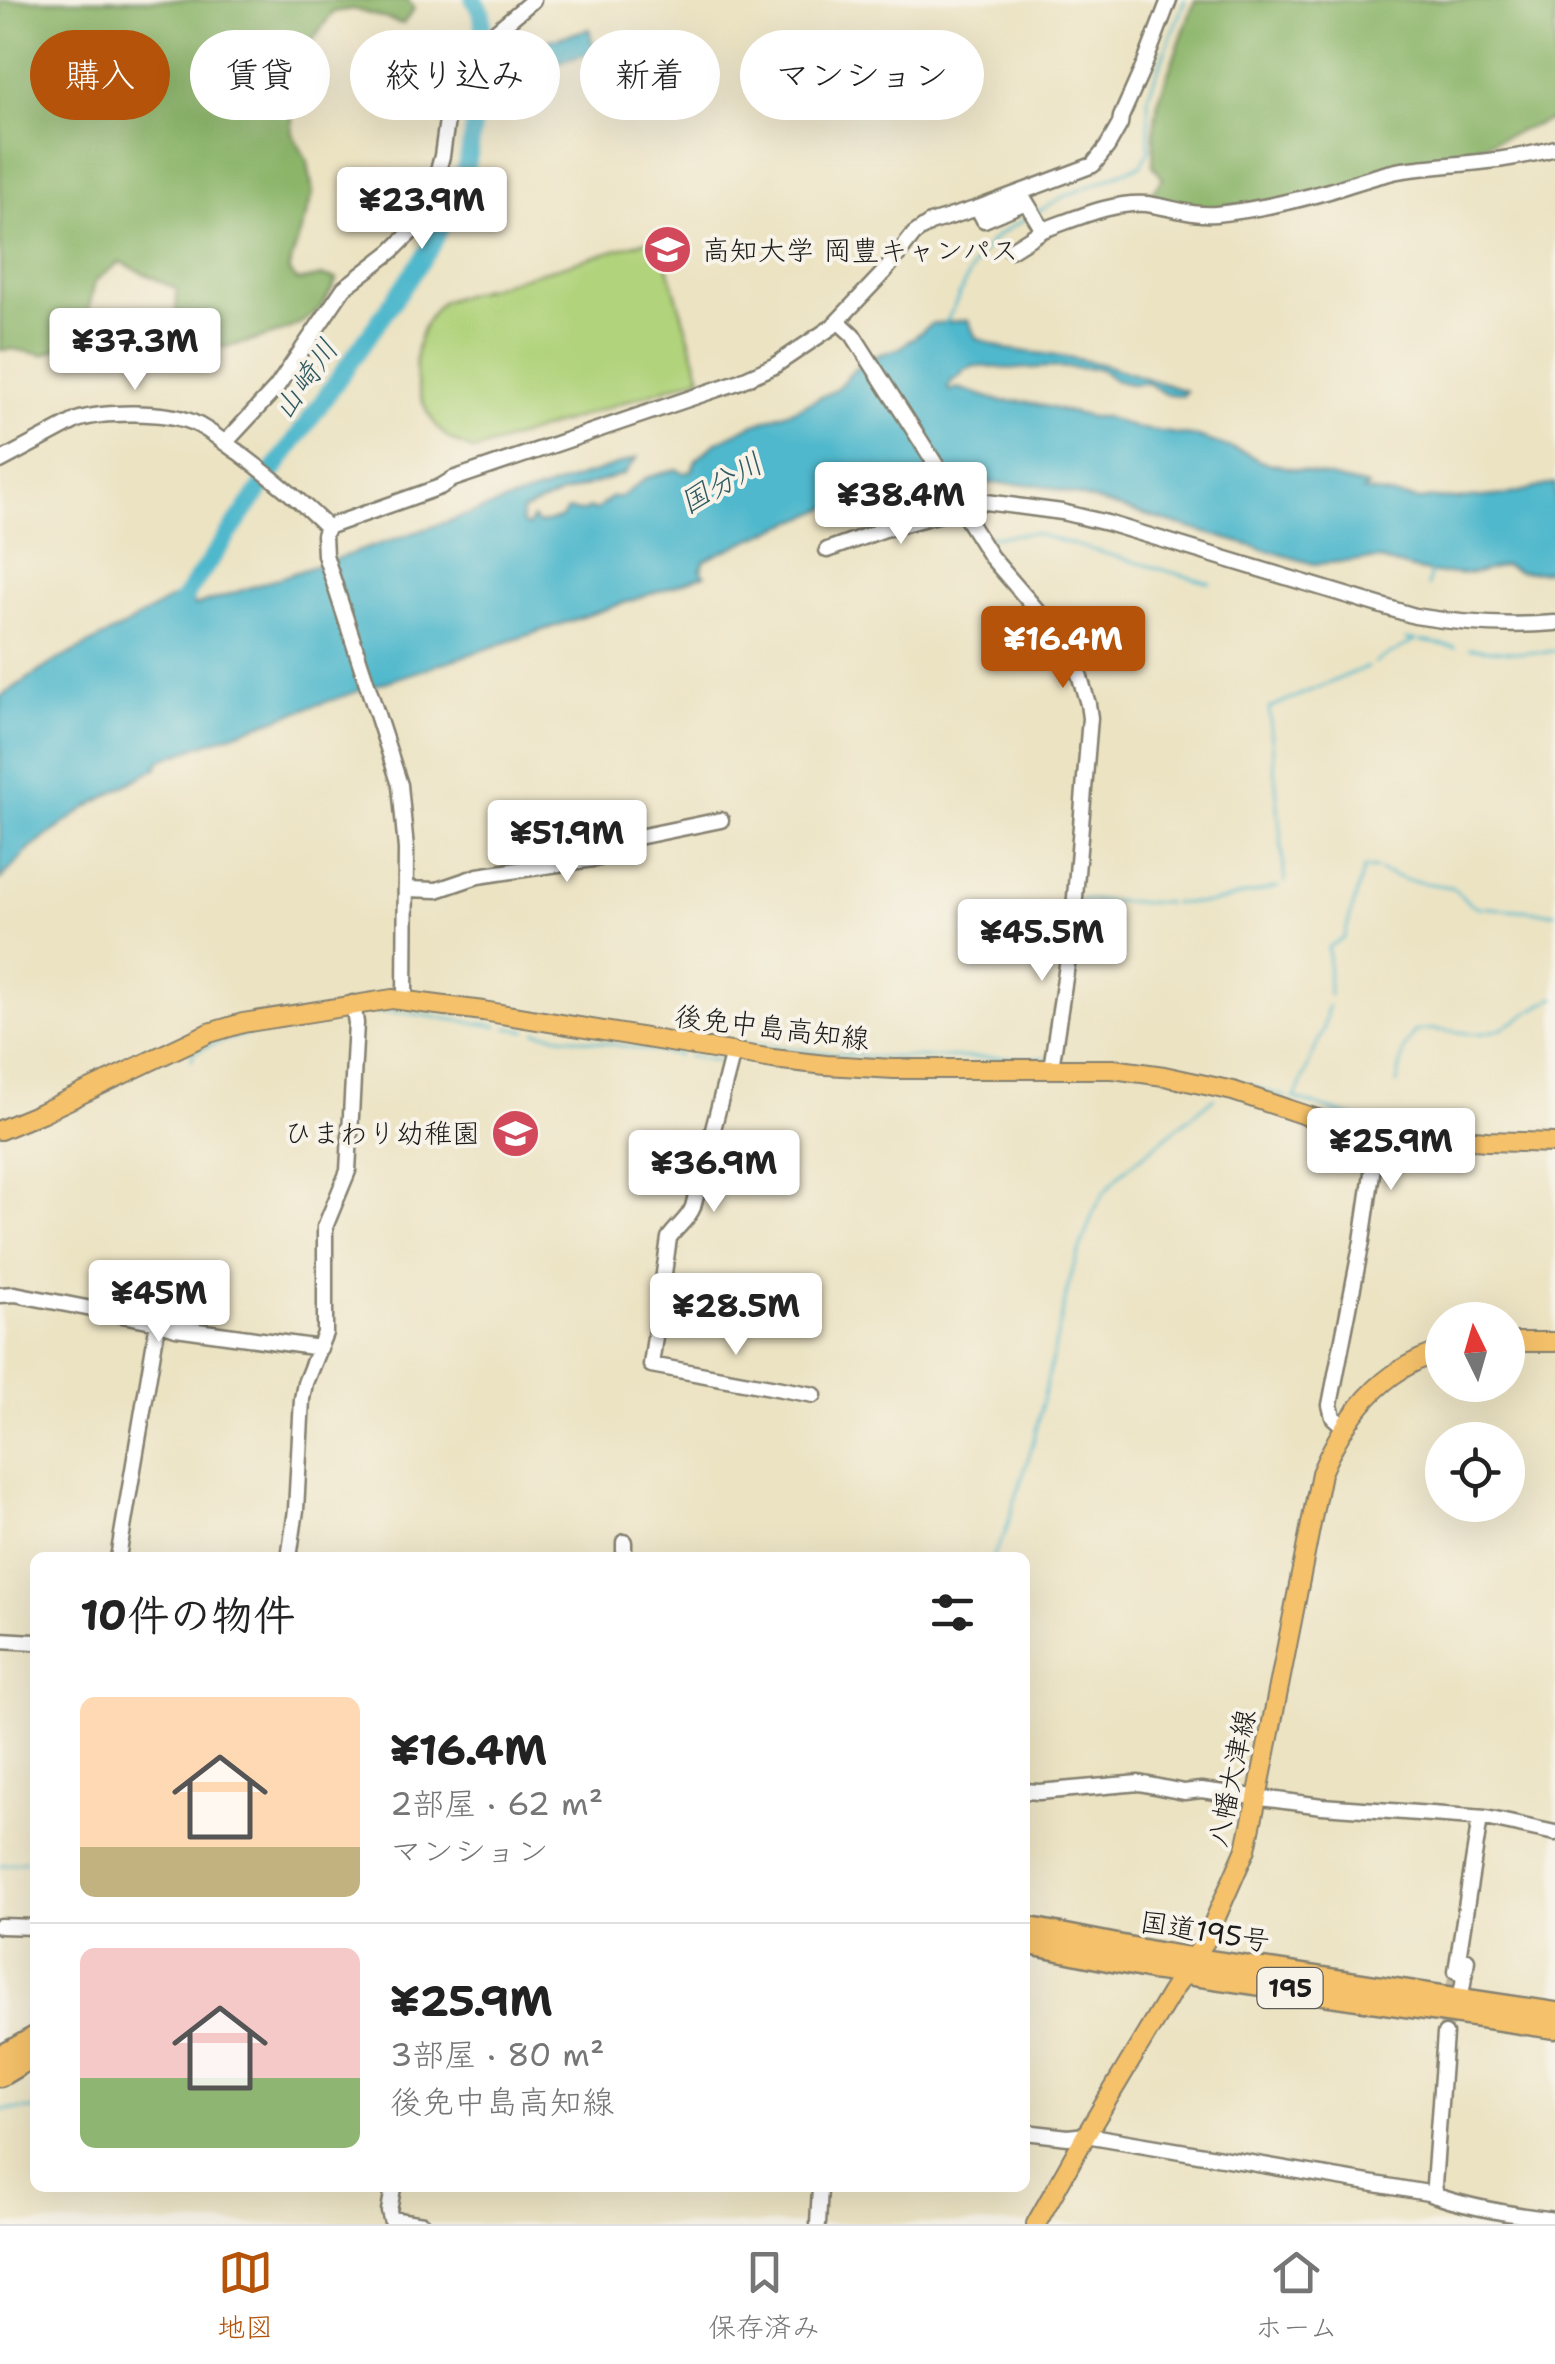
<!DOCTYPE html>
<html lang="ja">
<meta charset="utf-8">
<style>
:root{--surface:#fff;--page:#f2f2f2;--text:#222;--muted:#767676;--line:#e0e0e0;--accent:#b45309}
body{margin:0;font-family:"Shantell Sans","Klee One",sans-serif;background:var(--page);color:var(--text);height:100vh;display:flex;flex-direction:column;font-size:38px;white-space:nowrap}
*{box-sizing:border-box;margin:0}
p{font-size:32px;color:var(--muted)}
.icon{flex:none;width:55px;height:55px;fill:none;stroke:currentColor;stroke-width:2;stroke-linecap:round;stroke-linejoin:round}
.map{position:relative;flex:1;overflow:hidden}
.sheet{position:absolute;left:30px;top:1552px;width:1000px;height:640px;display:flex;flex-direction:column;background:var(--surface);border-radius:15px;box-shadow:0 10px 40px #0002}
.sheet>*{flex:none}
.banner{position:absolute;left:30px;top:30px;width:1000px;height:90px;display:flex;gap:20px}
.needle{width:65px;rotate:355deg}
.buttons{position:absolute;left:1425px;top:1302px;display:grid;gap:20px}
.buttons a{display:grid;place-items:center;width:100px;height:100px;border-radius:50%;background:var(--surface);box-shadow:0 10px 40px #0002;font-size:50px}
.price{position:absolute;translate:-50% -85px;padding:0 22px;border-radius:10px;background:#fff;color:#222;font-size:32px;line-height:65px;filter:drop-shadow(0 2px 5px #0008)}
.price::after{content:'';position:absolute;left:50%;top:60px;width:30px;height:22px;margin-left:-15px;background:inherit;clip-path:polygon(0 0,100% 0,50% 100%)}
.price.active{background:var(--accent);color:#fff}
ul{padding:0;list-style:none}
li{display:flex;align-items:center;gap:30px;height:250px;padding:0 50px}
li+li{border-top:2px solid var(--line)}
li span{display:grid;place-items:center;flex:none;width:280px;height:200px;border-radius:15px;color:#555}
li>.icon{margin-inline-start:auto}
span .icon{width:120px;height:120px;fill:#fffc;stroke-width:1}
li b{font-size:42px}
h2{display:flex;justify-content:space-between;align-items:center;height:120px;padding:0 50px;font-size:42px}
.chip{padding:0 35px;border-radius:45px;background:var(--surface);box-shadow:0 10px 40px #0002;font-size:35px;line-height:90px}
.chip.active{background:var(--accent);color:#fff}
.tab-bar{display:flex;justify-content:space-around;align-items:center;height:140px;border-top:2px solid var(--line);background:var(--surface);font-size:28px;color:var(--muted)}
.tab-bar a{display:grid;justify-items:center;gap:5px}
.tab-bar .active{color:var(--accent)}
.map>svg:first-child{display:block}
.green{fill:#b1d37b;stroke:#66784c;stroke-width:2.5}
.forest{fill:#8cb56b;stroke:#546844;stroke-width:2.5}
.water{fill:#4fb8cc;stroke:#366a74;stroke-width:2.5}
.lines{fill:none;stroke-linecap:round;stroke-linejoin:round}
.stream{stroke:#4fb8cc;stroke-width:2.5}
.river{stroke:#4fb8cc;stroke-width:18}
.minor-tunnel{stroke:#c2bba2;stroke-width:14;stroke-dasharray:14 7;stroke-linecap:butt}
.minor-casing{stroke:#848070;stroke-width:19}
.major-casing{stroke:#848070;stroke-width:22}
.highway-casing{stroke:#848070;stroke-width:25}
.minor{stroke:#fff;stroke-width:14}
.major{stroke:#f5c16b;stroke-width:18}
.highway{stroke:#f5c16b;stroke-width:20}
.labels{text-anchor:middle;dominant-baseline:central;stroke-width:8;stroke-linejoin:round;paint-order:stroke}
.shield{fill:#f7f3e8;stroke:#5e5c59;stroke-width:2.5}
.shield-label{font-size:25px;font-weight:bold;fill:#1c1c1c}
.poi-label{font-size:28px;fill:#1c1c1c;stroke:#f7f3e8;text-anchor:start}
.street-label{font-size:28px;fill:#1c1c1c;stroke:#f7f3e8}
.water-label{font-size:30px;font-style:italic;fill:#305a62;stroke:#f7f3e8}
</style>
<div class="map">
<svg width="1555" height="2224" viewBox="0 0 1555 2224">
<rect width="100%" height="100%" fill="#f7f3e8"/>
<filter id="ink" filterUnits="userSpaceOnUse"><feTurbulence type="fractalNoise" baseFrequency=".01" numOctaves="2"/><feDisplacementMap in="SourceGraphic" scale="20" xChannelSelector="R" yChannelSelector="G"/><feConvolveMatrix kernelMatrix="1 2 1 2 8 2 1 2 1" color-interpolation-filters="sRGB"/></filter>
<filter id="wash" filterUnits="userSpaceOnUse"><feTurbulence type="fractalNoise" baseFrequency=".0048" numOctaves="4" result="noise"/><feDisplacementMap in="SourceGraphic" scale="40" xChannelSelector="R" yChannelSelector="G"/><feGaussianBlur stdDeviation="2.25" result="paint"/><feColorMatrix in="noise" values="0 0 0 0 0 0 0 0 0 0 0 0 0 0 0 0 0 1.4 0 .05"/><feComposite in="paint" operator="in"/></filter>
<g filter="url(#wash)">
<rect width="100%" height="100%" fill="#ece3c3"/>
<!-- green -->
<path class="green" d="M659,237l42,140 -227,74c-9,-5 -20,-8 -28,-15 -38,-36 -42,-100 -3,-135z"/>
<!-- forest -->
<path class="forest" d="M0,0h408l6,9 -11,15 -50,-15 -20,3 -19,26 -14,28 -8,32v35l16,29 5,32 -25,77 10,10 24,-5 15,3c-7,14 -14,29 -27,38 -22,16 -87,36 -114,30 -6,-2 -15,-9 -20,-13l1,-45 -57,-27 -25,19 -7,32 -13,29 -32,13 -30,-6 -13,1z
M1195,0h360v118l-123,46 -55,14 -17,12 -35,15 -30,6 -114,-2 -33,-13 15,-17 -10,-14 1,-38 4,-26z"/>
<!-- water -->
<path class="water" d="M589,29l6,23 -73,21 -7,-23z
M968,320l8,18 29,11 62,8 34,7 85,27 -4,5 -19,-3 -15,-10 -18,1 -16,-4 -14,-11 -48,-2 -37,2 -40,-3 -12,5 -3,5 -8,5 -4,6 2,4 8,-3 42,13 26,1 65,15h14l30,11 63,9 48,16 14,8 108,25 -5,5 58,9 12,-2 25,1 49,-4 48,-12v88l-36,1 -15,-7 -28,8 -34,1 -26,-4 -39,-11 -63,5 -273,-79c-54,-3 -127,-5 -179,10 -17,5 -34,13 -51,20 -36,14 -73,28 -107,46l-3,9 4,5c-180,64 -364,118 -544,185l-5,8 -70,40 -55,40 -31,32v-183l52,-34 71,-36 49,-29 20,2 3,6 442,-148 -13,16 -62,20 -40,17v12l6,3 5,-8 5,6 24,-6 5,-8 15,2 7,-4 6,3 17,-14h9l25,-19 30,-9 8,4 8,-2 4,-11 19,-17 37,-18 44,-16 39,-19 22,-23 18,-11 25,-8 31,-24z"/>
<g class="lines">
<!-- stream -->
<path class="stream" d="M1037,212l26,-15 78,-32 8,-15 -1,-54 37,-96
M945,325c15,-29 26,-65 50,-87 10,-9 24,-15 36,-22
M989,535l1,2 42,-4 178,50
M1428,586l3,-16
M1406,639l8,1
M1421,641l35,6
M1470,648l53,5 32,-2
M1374,663l42,-23
M1380,871l26,9 45,7 17,15 10,5 77,6
M1285,883l-16,-175 98,-41
M1078,900l89,3
M1172,903h38l68,-16
M1329,995l-1,-48 16,-9 20,-70 12,1
M375,1011l32,2 90,13
M507,1028l20,3
M536,1032l143,23
M730,1042l140,15 177,1
M688,1056l35,6 1,-2
M192,1060l1,-8c49,-21 102,-29 154,-36
M1230,1080l56,17
M1397,1084l7,-35 10,-17c23,-7 47,4 70,1 27,-4 47,-25 71,-35
M1293,1098l96,30
M1295,1098l28,-68 5,-24
M992,1558l12,-22 29,-93 39,-172 21,-58 10,-19 19,-22 92,-74
M0,1866l35,-7
M0,2110l35,-1"/>
<!-- river -->
<path class="river" d="M474,0l8,14 1,18
M169,619l262,-372 28,-59 10,-33 15,-104"/>
</g>
</g>
<g filter="url(#ink)">
<g class="lines">
<!-- minor-tunnel -->
<path class="minor-tunnel" d="M1445,2034l11,-63"/>
<defs>
<path id="minor" d="M978,208l6,12 42,-18 17,28c32,-11 70,-29 104,-26 23,3 45,12 69,10 38,-4 75,-12 113,-23 24,-7 49,-17 74,-21 51,-7 102,-7 152,-22
M1011,250l32,-20
M838,321l15,14 108,169 6,15 24,38 51,59 18,27 19,31 9,30 2,14 -18,215 -21,135
M225,443l51,-55 68,-100 48,-37 22,-22 19,-40 9,-33 9,-65 6,-20 12,-17 64,-54
M0,461l77,-41c27,-9 88,-9 115,2 17,7 31,20 46,30 32,24 61,47 89,75
M327,527l113,-40 13,-8 285,-97 36,-16 58,-39 53,-56 29,-37 16,-11 48,-15 115,-43 14,-18 13,-23 1,-7 24,-54 24,-63
M327,527l-3,8 1,20 75,230 6,64 -1,150
M827,550l58,-21 101,-27 76,10 45,11 308,93c48,8 91,11 140,7
M406,889l31,1 41,-14 121,-18 39,-21 83,-17
M733,1052l-40,155c-5,13 -17,20 -24,31l-18,127 163,30
M0,1295l15,-1 143,28 18,6 144,20
M1344,1427l-11,-10 -3,-12 32,-164 15,-102
M118,1558l40,-236
M289,1558l7,-48 6,-111 3,-16 20,-50v-106l23,-56 8,-148 -3,-20
M624,1558v-16
M0,1640l35,2
M1025,1791l14,1 100,-9 45,9 17,-2 121,16 164,12 69,15
M0,1926l35,1
M1456,1971l24,-153
M1459,2007l8,-47
M1025,2132l43,5 18,-2 342,58c40,15 85,22 127,27
M393,2188l-4,23 2,8 32,5
M1436,2196l-2,-11 11,-151
M818,2224l2,-36"/>
<path id="major" d="M0,1130l41,-17 168,-80 34,-10 149,-24 91,12 290,48 53,6 68,4h219l51,7 69,15 144,48 15,-5 95,7 68,2
M1508,1342h47
M1036,2224l50,-89 85,-142 35,-53 40,-91 11,-51 64,-325c24,-57 60,-104 121,-122"/>
<path id="highway" d="M1025,1927l138,27 392,59
M1025,1943l127,26 403,59
M0,2057l35,-20
M0,2076l35,-21"/>
</defs>
<!-- minor casing -->
<use href="#minor" class="minor-casing"/>
<!-- major casing -->
<use href="#major" class="major-casing"/>
<!-- highway casing -->
<use href="#highway" class="highway-casing"/>
<!-- minor -->
<use href="#minor" class="minor"/>
<!-- major -->
<use href="#major" class="major"/>
<!-- highway -->
<use href="#highway" class="highway"/>
</g>
</g>
<!-- icons -->
<defs>
<symbol id="university-disc" viewBox="-11 -11 22 22"><circle r="9.5" fill="#d1495b" stroke="#f7f3e8"/><path d="M0-5L7-2L0 1L-7-2ZM-4 1L0 2.5L4 1V4Q0 6-4 4Z" fill="#fff"/></symbol>
<symbol id="school-disc" viewBox="-11 -11 22 22"><circle r="9.5" fill="#d1495b" stroke="#f7f3e8"/><path d="M0-5L7-2L0 1L-7-2ZM-4 1L0 2.5L4 1V4Q0 6-4 4Z" fill="#fff"/></symbol>
</defs>
<g fill-rule="evenodd">
<use href="#university-disc" x="640" y="222" width="55" height="55"/>
<use href="#school-disc" x="488" y="1106" width="55" height="55"/>
</g>
<g class="labels">
<!-- shield labels -->
<rect class="shield" x="1257.5" y="1968" width="65" height="40" rx="8"/>
<g class="shield-label">
<text x="1290" y="1988">195</text>
</g>
<!-- poi labels -->
<g class="poi-label">
<text x="702" y="250">高知大学 岡豊キャンパス</text>
<text x="480" y="1133" text-anchor="end">ひまわり幼稚園</text>
</g>
<!-- street labels -->
<g class="street-label">
<text transform="translate(772 1027) rotate(7)">後免中島高知線</text>
<text transform="translate(1231 1778) rotate(-78)">八幡大津線</text>
<text transform="translate(1205 1931) rotate(9)">国道195号</text>
</g>
<!-- water labels -->
<g class="water-label">
<text transform="translate(305 379) rotate(-55)">山崎川</text>
<text transform="translate(721 483) rotate(-30)">国分川</text>
</g>
</g>
</svg>
<div class="buttons">
<a><svg class="needle" viewBox="-14 -14 28 28"><path d="M0-13l5 13h-10z" fill="#e53935"/><path d="M0 13l5-13h-10z" fill="#767676"/></svg></a>
<a><svg class="icon" aria-label="locate" viewBox="0 0 24 24"><circle cx="12" cy="12" r="6"/><path d="M12 2v4M12 18v4M2 12h4M18 12h4"/></svg></a>
</div>
<b class="price" style="left:422px;top:252px">¥23.9M</b>
<b class="price" style="left:135px;top:393px">¥37.3M</b>
<b class="price" style="left:901px;top:547px">¥38.4M</b>
<b class="price active" style="left:1063px;top:691px">¥16.4M</b>
<b class="price" style="left:567px;top:885px">¥51.9M</b>
<b class="price" style="left:1042px;top:984px">¥45.5M</b>
<b class="price" style="left:1391px;top:1193px">¥25.9M</b>
<b class="price" style="left:714px;top:1215px">¥36.9M</b>
<b class="price" style="left:159px;top:1345px">¥45M</b>
<b class="price" style="left:736px;top:1358px">¥28.5M</b>
<div class="banner">
<a class="chip active">購入</a>
<a class="chip">賃貸</a>
<a class="chip">絞り込み</a>
<a class="chip">新着</a>
<a class="chip">マンション</a>
</div>
<section class="sheet">
<h2>10件の物件<svg class="icon" aria-label="filters" viewBox="0 0 24 24"><path d="M4 7h16M4 17h16"/><circle cx="9" cy="7" r="2"/><circle cx="15" cy="17" r="2"/></svg></h2>
<ul>
<li><span style="background:linear-gradient(#ffd9b3 75%,#c2b280 0)"><svg class="icon" aria-label="home" viewBox="0 0 24 24"><path d="M3 11l9-7 9 7M6 9v11h12V9"/></svg></span><div><b>¥16.4M</b><p>2部屋 · 62 m²</p><p>マンション</p></div></li>
<li><span style="background:linear-gradient(#f6c9c9 65%,#8fb573 0)"><svg class="icon" aria-label="home" viewBox="0 0 24 24"><path d="M3 11l9-7 9 7M6 9v11h12V9"/></svg></span><div><b>¥25.9M</b><p>3部屋 · 80 m²</p><p>後免中島高知線</p></div></li>
</ul>
</section>
</div>
<nav class="tab-bar">
<a class="active"><svg class="icon" aria-label="map" viewBox="0 0 24 24"><path d="M3 6l6-2 6 2 6-2v14l-6 2-6-2-6 2zM9 4v14M15 6v14"/></svg>地図</a>
<a><svg class="icon" aria-label="saved" viewBox="0 0 24 24"><path d="M7 4h10v16l-5-4-5 4z"/></svg>保存済み</a>
<a><svg class="icon" aria-label="home" viewBox="0 0 24 24"><path d="M3 11l9-7 9 7M6 9v11h12V9"/></svg>ホーム</a>
</nav>
